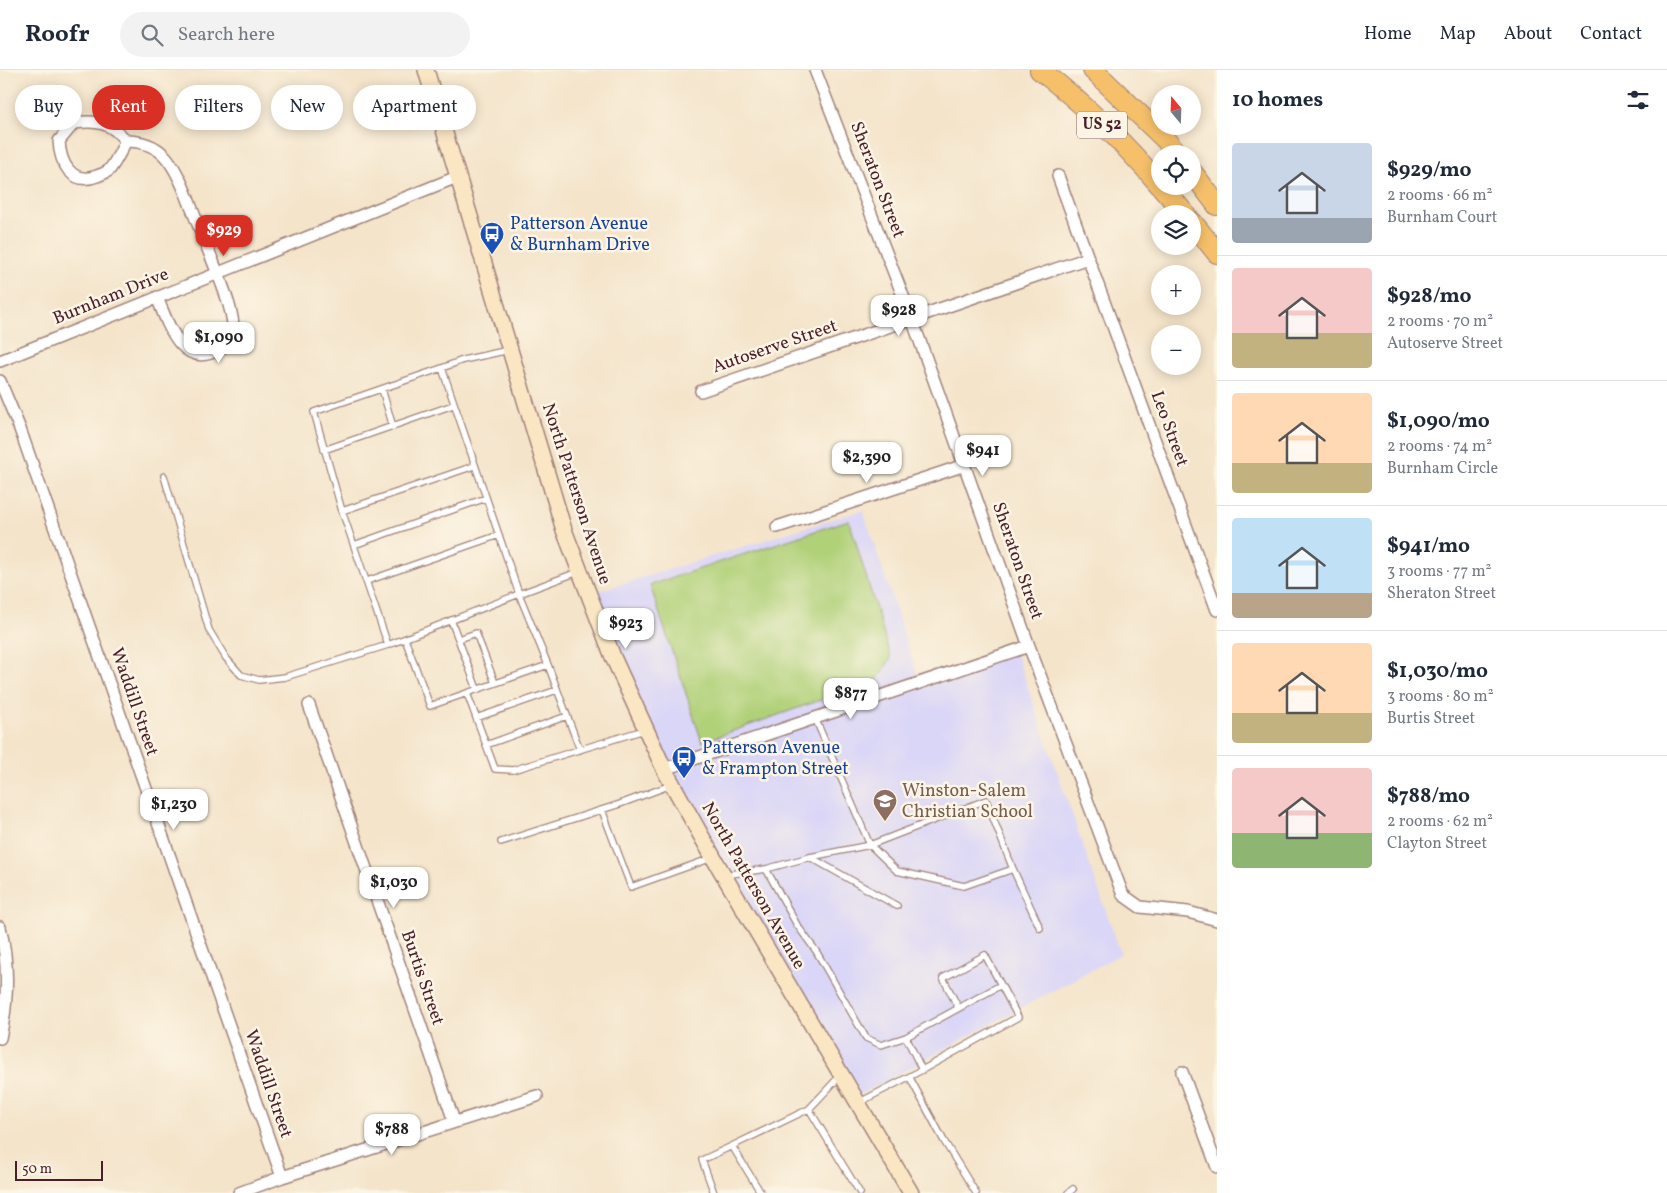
<!DOCTYPE html>
<meta charset="utf-8">
<style>
:root{--surface:#fff;--page:#f2f2f3;--text:#1f2937;--muted:#747a83;--line:#e0e1e3;--accent:#d93025}
body{margin:0;font-family:Vollkorn,serif;background:var(--page);color:var(--text);height:100vh;display:flex;flex-direction:column;font-size:19px;white-space:nowrap}
*{box-sizing:border-box;margin:0}
p{font-size:16px;color:var(--muted)}
.icon{flex:none;width:28px;height:28px;fill:none;stroke:currentColor;stroke-width:2;stroke-linecap:round;stroke-linejoin:round}
.map{position:relative;flex:1;overflow:hidden}
.sheet{display:flex;flex-direction:column;background:var(--surface);width:450px}
.sheet>*{flex:none}
.top-card{position:absolute;left:15px;top:15px;width:475px;height:45px;display:flex;gap:10px}
.needle{width:32px;rotate:341deg}
.tools{position:absolute;left:1151px;top:15px;display:grid;gap:10px}
.tools a{display:grid;place-items:center;width:50px;height:50px;border-radius:50%;background:var(--surface);box-shadow:0 2px 12px #0003;font-size:25px}
.scale{position:absolute;left:15px;bottom:12px;width:88px;box-sizing:border-box;padding-left:5px;border:2px solid #4a1f2b;border-top:0;font-size:14px;line-height:18px;white-space:nowrap;color:#4a1f2b;-webkit-text-stroke:4px #fcf5e5;paint-order:stroke}
.price{position:absolute;translate:-50% -42px;padding:0 11px;border-radius:10px;background:#fff;color:#222;font-size:16px;line-height:32px;filter:drop-shadow(0 1px 2px #0008)}
.price::after{content:'';position:absolute;left:50%;top:30px;width:15px;height:11px;margin-left:-8px;background:inherit;clip-path:polygon(0 0,100% 0,50% 100%)}
.price.on{background:var(--accent);color:#fff}
ul{padding:0;list-style:none}
li{display:flex;align-items:center;gap:15px;height:125px;padding:0 15px}
li+li{border-top:1px solid var(--line)}
li span{display:grid;place-items:center;flex:none;width:140px;height:100px;border-radius:5px;color:#555}
li>.icon{margin-inline-start:auto}
span .icon{width:60px;height:60px;fill:#fffc;stroke-width:1}
li b{font-size:21px}
h2{display:flex;justify-content:space-between;align-items:center;height:60px;padding:0 15px;font-size:21px}
.chip{padding:0 18px;border-radius:22px;background:var(--surface);box-shadow:0 2px 12px #0003;font-size:18px;line-height:45px}
.chip.on{background:var(--accent);color:#fff}
header{display:flex;align-items:center;gap:30px;box-sizing:border-box;height:70px;padding:0 25px;background:var(--surface);border-bottom:1px solid var(--line)}
header strong{font-size:24px}
nav{display:flex;gap:28px;margin-inline-start:auto;font-size:18px}
.search{width:350px;height:45px;background:var(--page);display:flex;align-items:center;gap:12px;box-sizing:border-box;padding:0 18px;border-radius:28px;color:var(--muted);font-size:19px}
main{display:flex;flex:1;min-height:0}
.map>svg:first-child{display:block}
.built{fill:#dad6f7}
.green{fill:#b1d179;stroke:#7e7852}
.lines{fill:none;stroke-linecap:round;stroke-linejoin:round}
.service-casing{stroke:#9f827a;stroke-width:8}
.minor-casing{stroke:#9f827a;stroke-width:14}
.secondary-casing{stroke:#9f827a;stroke-width:18}
.motorway-casing{stroke:#9f827a;stroke-width:22}
.service{stroke:#fff;stroke-width:5.5}
.minor{stroke:#fff;stroke-width:11}
.secondary{stroke:#fbe6c4;stroke-width:15}
.motorway{stroke:#f6c06b;stroke-width:20}
.labels{text-anchor:middle;dominant-baseline:central;stroke-width:5;stroke-linejoin:round;paint-order:stroke}
.shield{fill:#fcf5e5;stroke:#7f5f63;stroke-width:1}
.shield-label{font-size:16px;font-weight:bold;fill:#4a1f2b}
.street-label{font-size:18px;fill:#4a1f2b;stroke:#fcf5e5}
.transit-label{font-size:18px;fill:#164399;stroke:#fcf5e5;text-anchor:start}
.education-label{font-size:18px;fill:#785e54;stroke:#fcf5e5;text-anchor:start}
</style>
<header>
<strong>Roofr</strong>
<div class="search"><svg class="icon" aria-label="search" viewBox="0 0 24 24"><circle cx="10" cy="10" r="6"/><path d="M15 15l6 6"/></svg>Search here</div>
<nav><a>Home</a><a>Map</a><a>About</a><a>Contact</a></nav>
</header>
<main>
<div class="map">
<svg width="1217" height="1123" viewBox="0 0 1217 1123">
<rect width="100%" height="100%" fill="#fcf5e5"/>
<filter id="ink" filterUnits="userSpaceOnUse"><feTurbulence type="fractalNoise" baseFrequency=".02" numOctaves="2"/><feDisplacementMap in="SourceGraphic" scale="10" xChannelSelector="R" yChannelSelector="G"/><feConvolveMatrix kernelMatrix="1 2 1 2 8 2 1 2 1" color-interpolation-filters="sRGB"/></filter>
<filter id="wash" filterUnits="userSpaceOnUse"><feTurbulence type="fractalNoise" baseFrequency=".0096" numOctaves="4" result="noise"/><feDisplacementMap in="SourceGraphic" scale="20" xChannelSelector="R" yChannelSelector="G"/><feGaussianBlur stdDeviation="1.12" result="paint"/><feColorMatrix in="noise" values="0 0 0 0 0 0 0 0 0 0 0 0 0 0 0 0 0 1.4 0 .05"/><feComposite in="paint" operator="in"/></filter>
<g filter="url(#wash)">
<rect width="100%" height="100%" fill="#f4e4ca"/>
<!-- built -->
<path class="built" d="M863,440l57,173 95,-32 106,303 -267,144 -190,-329 -75,-175z"/>
<!-- green -->
<path class="green" d="M849,450l42,138 -14,22 -175,62 -52,-157z"/>
</g>
<g filter="url(#ink)">
<g class="lines">
<defs>
<path id="service" d="M382,319l11,38
M324,380l129,-45
M164,406l45,154 17,28 15,17 18,5 26,-3 103,-32 131,-51 -77,-226 21,-8 46,-10
M342,441l132,-45
M354,475l132,-47
M578,502l-59,22 29,71 -81,28 28,76 18,1 131,-40
M367,511l132,-46
M451,550l26,69
M405,569l25,67 37,-13
M459,569l17,-6 19,50
M388,575l-46,-134 -28,-99 128,-44
M548,595l32,85
M476,648l81,-28
M486,675l81,-29
M986,730l27,69 -49,17 -67,-15 -27,-26z
M602,740l29,77 81,-29
M501,772l119,-38 51,-19
M810,787l87,49
M766,799l31,56 19,26 50,87 15,7 25,-8 95,-52
M1013,799l27,59
M724,805l42,-6 44,-12 60,-12 -55,-127
M906,967l16,33 96,-53 -33,-62 -42,23 15,29
M910,1008l34,63 32,52
M860,1032l62,-32
M809,1039l51,84
M714,1123l-12,-33 30,-14
M761,1123l-29,-47 77,-37 31,-33
M1068,1123l5,-4"/>
<path id="minor" d="M815,0l97,249 117,327 94,249 17,12 48,5 29,8
M126,71c-4,7 -12,25 -18,30 -3,2 -8,4 -11,5 -26,10 -37,-14 -38,-35l15,-18c23,-3 37,-1 52,18 15,0 28,4 38,14 7,7 11,15 15,23 9,18 15,38 23,56 8,22 32,73 31,94 -1,10 -5,17 -14,21 -37,22 -52,-27 -62,-52
M1058,106l159,434
M0,291l457,-184
M0,311l20,48 262,748
M701,321l387,-133
M777,457l188,-62
M309,635l145,416
M664,699l365,-123
M0,857c9,36 8,75 0,111
M1182,1002l35,95
M239,1123l43,-16 255,-81"/>
<path id="secondary" d="M426,0l138,460 49,127 51,112 49,88 198,336"/>
<path id="motorway" d="M1040,0c43,33 84,73 120,115
M1093,0l72,69 12,15
M1192,102l25,33
M1161,116l24,28
M1192,152l25,31"/>
</defs>
<!-- service casing -->
<use href="#service" class="service-casing"/>
<!-- minor casing -->
<use href="#minor" class="minor-casing"/>
<!-- secondary casing -->
<use href="#secondary" class="secondary-casing"/>
<!-- motorway casing -->
<use href="#motorway" class="motorway-casing"/>
<!-- service -->
<use href="#service" class="service"/>
<!-- minor -->
<use href="#minor" class="minor"/>
<!-- secondary -->
<use href="#secondary" class="secondary"/>
<!-- motorway -->
<use href="#motorway" class="motorway"/>
</g>
</g>
<!-- icons -->
<defs>
<symbol id="bus-pin" viewBox="-11 -11 22 30"><path d="M0 17L-7.5 6A9.5 9.5 0 1 1 7.5 6Z" fill="#1a4fb4" stroke="#fcf5e5"/><path d="M-5-6H5V4H4V6H2V4H-2V6H-4V4H-5ZM-3.5-4V0h7V-4ZM-3.5 1.2v1.5H-2V1.2ZM2 1.2v1.5H3.5V1.2Z" fill="#fff"/></symbol>
<symbol id="school-pin" viewBox="-11 -11 22 30"><path d="M0 17L-7.5 6A9.5 9.5 0 1 1 7.5 6Z" fill="#8d6e63" stroke="#fcf5e5"/><path d="M0-5L7-2L0 1L-7-2ZM-4 1L0 2.5L4 1V4Q0 6-4 4Z" fill="#fff"/></symbol>
</defs>
<g fill-rule="evenodd">
<use href="#bus-pin" x="478" y="150" width="28" height="38"/>
<use href="#bus-pin" x="670" y="674" width="28" height="38"/>
<use href="#school-pin" x="871" y="717" width="28" height="38"/>
</g>
<g class="labels">
<!-- shield labels -->
<rect class="shield" x="1077" y="41.5" width="50" height="27" rx="4"/>
<g class="shield-label">
<text x="1102" y="55">US 52</text>
</g>
<!-- street labels -->
<g class="street-label">
<text transform="translate(877 110) rotate(69)">Sheraton Street</text>
<text transform="translate(111 227) rotate(-22)">Burnham Drive</text>
<text transform="translate(775 277) rotate(-19)">Autoserve Street</text>
<text transform="translate(1169 359) rotate(70)">Leo Street</text>
<text transform="translate(576 424) rotate(72)">North Patterson Avenue</text>
<text transform="translate(1017 491) rotate(71)">Sheraton Street</text>
<text transform="translate(134 632) rotate(71)">Waddill Street</text>
<text transform="translate(753 816) rotate(60)">North Patterson Avenue</text>
<text transform="translate(422 908) rotate(71)">Burtis Street</text>
<text transform="translate(268 1014) rotate(71)">Waddill Street</text>
</g>
<!-- transit labels -->
<g class="transit-label">
<text x="510" y="154">Patterson Avenue<tspan x="510" dy="21">&amp; Burnham Drive</tspan></text>
<text x="702" y="678">Patterson Avenue<tspan x="702" dy="21">&amp; Frampton Street</tspan></text>
</g>
<!-- education labels -->
<g class="education-label">
<text x="902" y="721">Winston-Salem<tspan x="902" dy="21">Christian School</tspan></text>
</g>
</g>
</svg>
<div class="tools">
<a><svg class="needle" viewBox="-14 -14 28 28"><path d="M0-13l5 13h-10z" fill="#e53935"/><path d="M0 13l5-13h-10z" fill="#747a83"/></svg></a>
<a><svg class="icon" aria-label="locate" viewBox="0 0 24 24"><circle cx="12" cy="12" r="6"/><path d="M12 2v4M12 18v4M2 12h4M18 12h4"/></svg></a>
<a><svg class="icon" aria-label="layers" viewBox="0 0 24 24"><path d="M12 4l9 5-9 5-9-5zM3 14l9 5 9-5"/></svg></a>
<a>+</a>
<a>−</a>
</div>
<div class="scale">50 m</div>
<b class="price on" style="left:224px;top:187px">$929</b>
<b class="price" style="left:899px;top:267px">$928</b>
<b class="price" style="left:219px;top:294px">$1,090</b>
<b class="price" style="left:983px;top:407px">$941</b>
<b class="price" style="left:867px;top:414px">$2,390</b>
<b class="price" style="left:626px;top:580px">$923</b>
<b class="price" style="left:851px;top:650px">$877</b>
<b class="price" style="left:174px;top:761px">$1,230</b>
<b class="price" style="left:394px;top:839px">$1,030</b>
<b class="price" style="left:392px;top:1086px">$788</b>
<div class="top-card">
<a class="chip">Buy</a>
<a class="chip on">Rent</a>
<a class="chip">Filters</a>
<a class="chip">New</a>
<a class="chip">Apartment</a>
</div>
</div>
<section class="sheet">
<h2>10 homes<svg class="icon" aria-label="filters" viewBox="0 0 24 24"><path d="M4 7h16M4 17h16"/><circle cx="9" cy="7" r="2"/><circle cx="15" cy="17" r="2"/></svg></h2>
<ul>
<li><span style="background:linear-gradient(#c9d6e8 75%,#9aa5b1 0)"><svg class="icon" aria-label="home" viewBox="0 0 24 24"><path d="M3 11l9-7 9 7M6 9v11h12V9"/></svg></span><div><b>$929/mo</b><p>2 rooms · 66 m²</p><p>Burnham Court</p></div></li>
<li><span style="background:linear-gradient(#f6c9c9 65%,#c2b280 0)"><svg class="icon" aria-label="home" viewBox="0 0 24 24"><path d="M3 11l9-7 9 7M6 9v11h12V9"/></svg></span><div><b>$928/mo</b><p>2 rooms · 70 m²</p><p>Autoserve Street</p></div></li>
<li><span style="background:linear-gradient(#ffd9b3 70%,#c2b280 0)"><svg class="icon" aria-label="home" viewBox="0 0 24 24"><path d="M3 11l9-7 9 7M6 9v11h12V9"/></svg></span><div><b>$1,090/mo</b><p>2 rooms · 74 m²</p><p>Burnham Circle</p></div></li>
<li><span style="background:linear-gradient(#bfe0f5 75%,#b9a48a 0)"><svg class="icon" aria-label="home" viewBox="0 0 24 24"><path d="M3 11l9-7 9 7M6 9v11h12V9"/></svg></span><div><b>$941/mo</b><p>3 rooms · 77 m²</p><p>Sheraton Street</p></div></li>
<li><span style="background:linear-gradient(#ffd9b3 70%,#c2b280 0)"><svg class="icon" aria-label="home" viewBox="0 0 24 24"><path d="M3 11l9-7 9 7M6 9v11h12V9"/></svg></span><div><b>$1,030/mo</b><p>3 rooms · 80 m²</p><p>Burtis Street</p></div></li>
<li><span style="background:linear-gradient(#f6c9c9 65%,#8fb573 0)"><svg class="icon" aria-label="home" viewBox="0 0 24 24"><path d="M3 11l9-7 9 7M6 9v11h12V9"/></svg></span><div><b>$788/mo</b><p>2 rooms · 62 m²</p><p>Clayton Street</p></div></li>
</ul>
</section>
</main>
